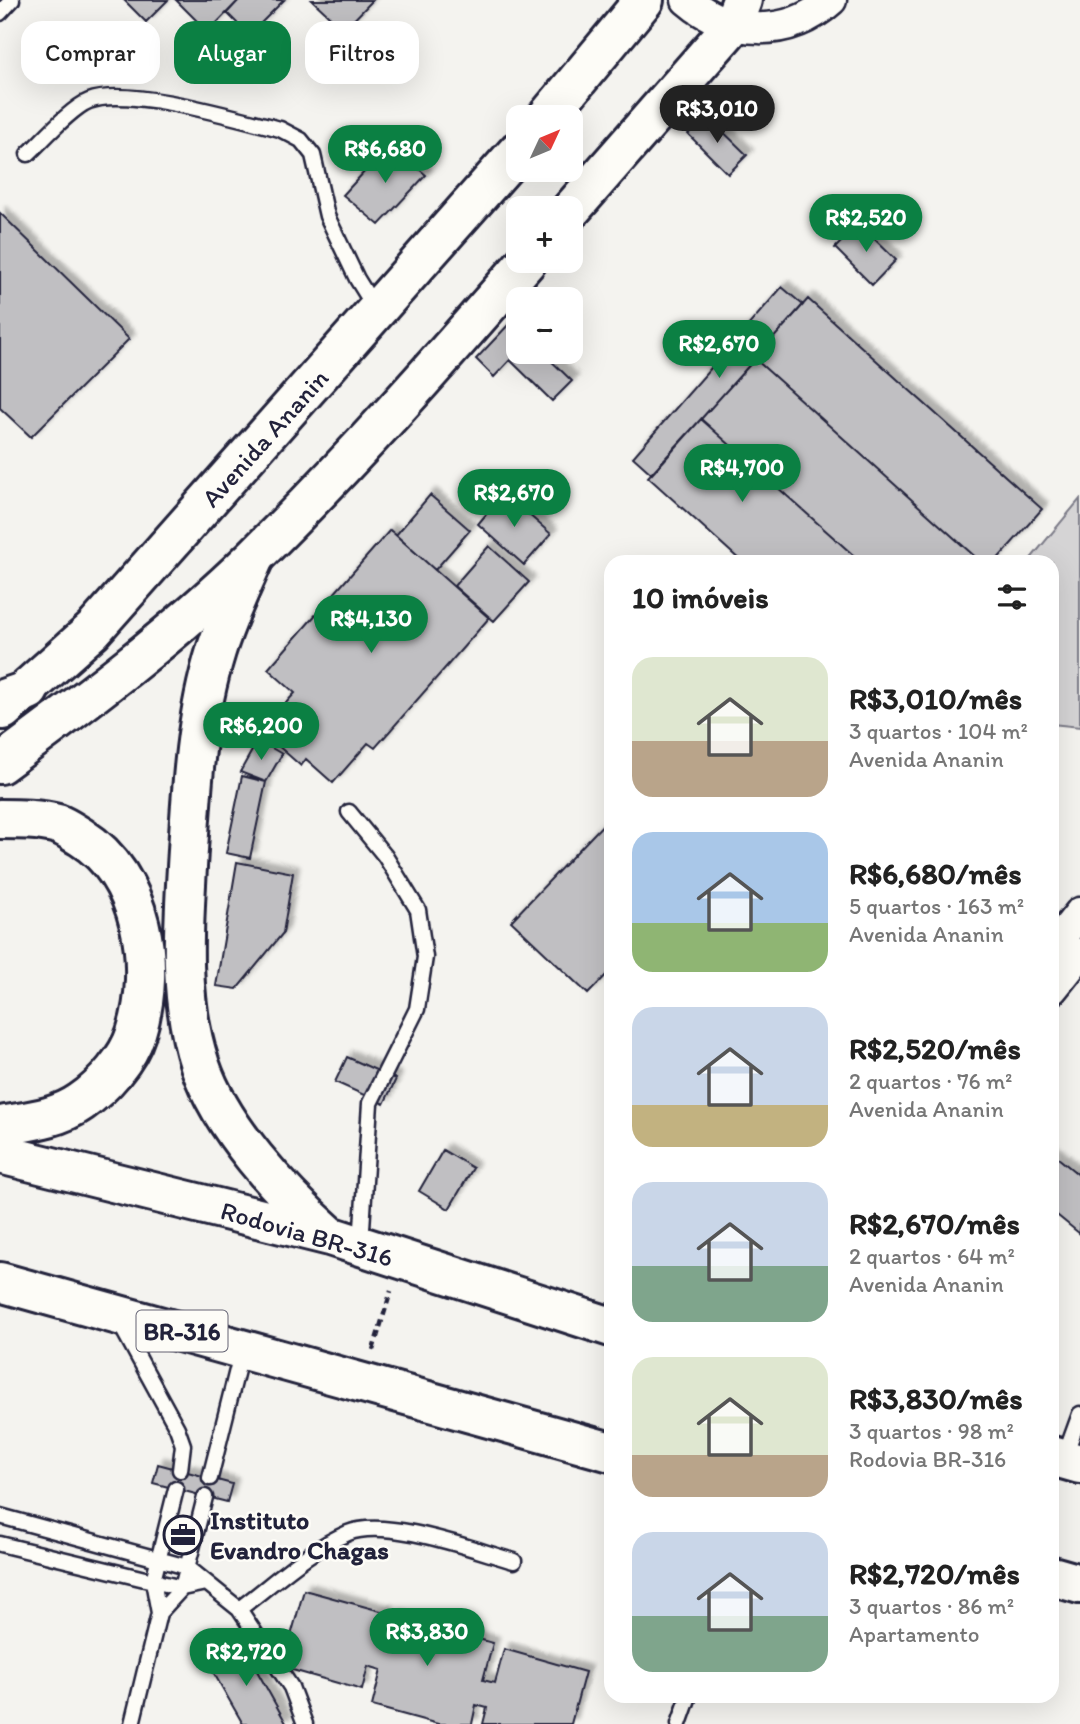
<!DOCTYPE html>
<html lang="pt">
<meta charset="utf-8">
<style>
:root{--surface:#fff;--page:#f6f6f6;--text:#222;--muted:#767676;--accent:#0b8043}
body{margin:0;font-family:Itim,sans-serif;background:var(--page);color:var(--text);height:100vh;display:flex;flex-direction:column;font-size:26px;white-space:nowrap}
*{box-sizing:border-box;margin:0}
p{font-size:23px;color:var(--muted)}
.icon{flex:none;width:38px;height:38px;fill:none;stroke:currentColor;stroke-width:2;stroke-linecap:round;stroke-linejoin:round}
.map{position:relative;flex:1;overflow:hidden}
.drawer{position:absolute;left:604px;top:555px;width:455px;height:1148px;display:flex;flex-direction:column;background:var(--surface);border-radius:21px;box-shadow:0 7px 28px #0002}
.drawer>*{flex:none}
.top-card{position:absolute;left:21px;top:21px;width:478px;height:63px;display:flex;gap:14px}
.needle{width:46px;rotate:46deg}
.tools{position:absolute;left:506px;top:105px;display:grid;gap:14px}
.tools a{display:grid;place-items:center;width:77px;height:77px;border-radius:14px;background:var(--surface);box-shadow:0 7px 28px #0002;font-size:35px}
.price{position:absolute;translate:-50% -60px;padding:0 16px;border-radius:24px;background:var(--accent);color:#fff;font-size:23px;line-height:46px;filter:drop-shadow(0 2px 4px #0008)}
.price::after{content:'';position:absolute;left:50%;top:42px;width:21px;height:16px;margin-left:-10px;background:inherit;clip-path:polygon(0 0,100% 0,50% 100%)}
.price.current{background:#222;color:#fff}
ul{padding:0;list-style:none}
li{display:flex;align-items:center;gap:21px;height:175px;padding:0 28px}
li span{display:grid;place-items:center;flex:none;width:196px;height:140px;border-radius:21px;color:#555}
li>.icon{margin-inline-start:auto}
span .icon{width:84px;height:84px;fill:#fffc;stroke-width:1}
li b{font-size:30px}
h2{display:flex;justify-content:space-between;align-items:center;height:84px;padding:0 28px;font-size:30px}
.chip{padding:0 24px;border-radius:21px;background:var(--surface);box-shadow:0 7px 28px #0002;font-size:24px;line-height:63px}
.chip.current{background:var(--accent);color:#fff}
.map>svg:first-child{display:block}
.green{fill:#d5d4d5;stroke:#7c7b88;stroke-width:2}
.building{fill:#c0bfc2;stroke:#22223b;stroke-width:2;filter:url(#shadow)}
.lines{fill:none;stroke-linecap:round;stroke-linejoin:round}
.service-casing{stroke:#22223b;stroke-width:19}
.minor-casing{stroke:#22223b;stroke-width:35}
.secondary-casing{stroke:#22223b;stroke-width:44}
.trunk-casing{stroke:#22223b;stroke-width:44}
.path{stroke:#22223b;stroke-width:4.5;stroke-dasharray:7 5;stroke-linecap:butt}
.service{stroke:#fdfcf7;stroke-width:14}
.minor{stroke:#fdfcf7;stroke-width:30}
.secondary{stroke:#fdfcf7;stroke-width:38}
.trunk{stroke:#fdfcf7;stroke-width:38}
.labels{text-anchor:middle;dominant-baseline:central;stroke-width:5;stroke-linejoin:round;paint-order:stroke}
.shield{fill:#fdfcf7;stroke:#646373;stroke-width:2}
.shield-label{font-size:24px;font-weight:bold;fill:#22223b}
.street-label{font-size:26px;fill:#22223b;stroke:#fdfcf7}
.poi-label{font-size:26px;font-weight:bold;fill:#22223b;stroke:#fdfcf7;text-anchor:start}
</style>
<div class="map">
<svg width="1080" height="1724" viewBox="0 0 1080 1724">
<defs>
<filter id="shadow"><feDropShadow dx="6" dy="-6" stdDeviation="2" flood-color="#0004"/></filter>
</defs>
<rect width="100%" height="100%" fill="#f4f3ef"/>
<filter id="ink" filterUnits="userSpaceOnUse"><feTurbulence type="fractalNoise" baseFrequency=".0143" numOctaves="2"/><feDisplacementMap in="SourceGraphic" scale="14" xChannelSelector="R" yChannelSelector="G"/><feConvolveMatrix kernelMatrix="1 2 1 2 8 2 1 2 1" color-interpolation-filters="sRGB"/></filter>
<g filter="url(#ink)">
<!-- green -->
<path class="green" d="M1080,499v228l-28,-3v-162h-24z"/>
<!-- building -->
<path class="building" d="M124,0h44l-22,22z
M176,0h63l-31,32z
M239,0h45l-35,35 -22,-22z
M312,0h61l-29,30z
M706,115l41,40 -19,19 -40,-40z
M390,144l36,31 -47,50 -36,-30z
M0,213l129,126 -98,98 -31,-29z
M859,224l37,36 -24,25 -37,-37z
M782,287l21,18 -151,169 -19,-17z
M808,299l234,210 -47,53h-14l-226,-203z
M511,322l7,7v23h24l30,29 -20,20 -42,-41 -16,17 -18,-18z
M755,359l226,203h-120l-160,-143z
M701,419l160,143h-119l-94,-85z
M504,493l47,41 -27,31 -46,-41z
M430,495l40,35 -35,40 -39,-35z
M390,530l99,88 -114,130 -7,-5 -35,40 -27,-24 -5,7 -25,-22 23,-26 -15,-13 11,-12 -27,-24z
M489,546l40,36 -35,39 -40,-35z
M258,740l24,14 -16,28 -26,-10z
M242,776l24,6 -16,76 -24,-5z
M611,816v154l-23,24 -77,-73z
M237,862l56,11 -10,60 -46,56 -21,-3z
M347,1057l49,22 -12,25 -49,-22z
M443,1150l30,18 -24,41 -30,-18z
M1052,1153l28,23v58l-28,-23z
M158,1464l74,20 -5,18 -74,-19z
M304,1590l84,23 -8,30 7,2 8,-29 98,27 -10,37 12,3 9,-34 81,23 -14,52h-88l4,-16 -11,-3 -4,19h-34l-66,-18 9,-36 -13,-4 -6,24 -80,-23z
M242,1644l44,79 -3,1h-40l-35,-61z"/>
<g class="lines">
<defs>
<path id="service" d="M0,13l12,-13
M28,154c15,-14 43,-46 61,-53 38,-15 148,17 191,28l21,11 12,15 14,61 30,63 18,29
M349,812l36,44 33,54 7,47 -8,52 -47,94 -9,141
M119,1322l58,106 6,17 -3,25
M1064,1458l16,-44
M210,1478l32,-128
M0,1516l187,51 52,42 52,78 14,37
M0,1544l182,44 24,-5
M239,1609c35,-26 69,-59 109,-76 38,-16 126,17 166,28
M159,1613l23,-25 23,-91
M132,1724l27,-111 -6,-32 23,-92
M679,1724l10,-28"/>
<path id="minor" d="M687,0c43,37 102,38 144,0
M1052,948l28,-35
M1052,989l28,-35"/>
<path id="secondary" d="M547,117l97,-117
M570,211l162,-185 10,-26
M3,710l90,-80 425,-479
M0,764c88,-65 176,-131 254,-207 96,-94 185,-195 273,-296"/>
<path id="trunk" d="M254,558c-13,30 -28,61 -38,93 -20,64 -24,132 -28,199 -4,70 -11,147 12,215 21,63 82,128 130,171
M0,700l29,-10
M0,819c19,0 39,0 58,5 8,3 16,9 23,13 62,39 76,130 55,196 -8,26 -33,54 -55,69 -24,17 -53,19 -81,24
M0,1154l330,82 281,91
M0,1282l611,170
M1052,1456l28,8
M1052,1576l28,8"/>
</defs>
<!-- service casing -->
<use href="#service" class="service-casing"/>
<!-- minor casing -->
<use href="#minor" class="minor-casing"/>
<!-- secondary casing -->
<use href="#secondary" class="secondary-casing"/>
<!-- trunk casing -->
<use href="#trunk" class="trunk-casing"/>
<!-- path -->
<path class="path" d="M373,1350l18,-59"/>
<!-- service -->
<use href="#service" class="service"/>
<!-- minor -->
<use href="#minor" class="minor"/>
<!-- secondary -->
<use href="#secondary" class="secondary"/>
<!-- trunk -->
<use href="#trunk" class="trunk"/>
</g>
</g>
<!-- icons -->
<defs>
<symbol id="office-ring" viewBox="-11 -11 22 22"><circle r="9.5" fill="#fdfcf7" stroke="#22223b" stroke-width="1.5"/><path d="M-6-3h4V-5.5h4V-3h4V5H-6ZM-1-4.5V-3h2v-1.5ZM-6 0V1H6V0Z" fill="#22223b"/></symbol>
</defs>
<g fill-rule="evenodd">
<use href="#office-ring" x="161" y="1513" width="44" height="44"/>
</g>
<g class="labels">
<!-- shield labels -->
<rect class="shield" x="136.5" y="1310.5" width="91" height="41" rx="5"/>
<g class="shield-label">
<text x="182" y="1331">BR-316</text>
</g>
<!-- street labels -->
<g class="street-label">
<text transform="translate(265 438) rotate(-48)">Avenida Ananin</text>
<text transform="translate(307 1234) rotate(16)">Rodovia BR-316</text>
</g>
<!-- poi labels -->
<g class="poi-label">
<text x="210" y="1520">Instituto<tspan x="210" dy="30">Evandro Chagas</tspan></text>
</g>
</g>
</svg>
<div class="tools">
<a><svg class="needle" viewBox="-14 -14 28 28"><path d="M0-13l5 13h-10z" fill="#e53935"/><path d="M0 13l5-13h-10z" fill="#767676"/></svg></a>
<a>+</a>
<a>−</a>
</div>
<b class="price current" style="left:717px;top:145px">R$3,010</b>
<b class="price" style="left:385px;top:185px">R$6,680</b>
<b class="price" style="left:866px;top:254px">R$2,520</b>
<b class="price" style="left:719px;top:380px">R$2,670</b>
<b class="price" style="left:742px;top:504px">R$4,700</b>
<b class="price" style="left:514px;top:529px">R$2,670</b>
<b class="price" style="left:371px;top:655px">R$4,130</b>
<b class="price" style="left:261px;top:762px">R$6,200</b>
<b class="price" style="left:427px;top:1668px">R$3,830</b>
<b class="price" style="left:246px;top:1688px">R$2,720</b>
<div class="top-card">
<a class="chip">Comprar</a>
<a class="chip current">Alugar</a>
<a class="chip">Filtros</a>
</div>
<section class="drawer">
<h2>10 imóveis<svg class="icon" aria-label="filters" viewBox="0 0 24 24"><path d="M4 7h16M4 17h16"/><circle cx="9" cy="7" r="2"/><circle cx="15" cy="17" r="2"/></svg></h2>
<ul>
<li><span style="background:linear-gradient(#dfe7d0 60%,#b9a48a 0)"><svg class="icon" aria-label="home" viewBox="0 0 24 24"><path d="M3 11l9-7 9 7M6 9v11h12V9"/></svg></span><div><b>R$3,010/mês</b><p>3 quartos · 104 m²</p><p>Avenida Ananin</p></div></li>
<li><span style="background:linear-gradient(#a9c7e8 65%,#8fb573 0)"><svg class="icon" aria-label="home" viewBox="0 0 24 24"><path d="M3 11l9-7 9 7M6 9v11h12V9"/></svg></span><div><b>R$6,680/mês</b><p>5 quartos · 163 m²</p><p>Avenida Ananin</p></div></li>
<li><span style="background:linear-gradient(#c9d6e8 70%,#c2b280 0)"><svg class="icon" aria-label="home" viewBox="0 0 24 24"><path d="M3 11l9-7 9 7M6 9v11h12V9"/></svg></span><div><b>R$2,520/mês</b><p>2 quartos · 76 m²</p><p>Avenida Ananin</p></div></li>
<li><span style="background:linear-gradient(#c9d6e8 60%,#7fa58c 0)"><svg class="icon" aria-label="home" viewBox="0 0 24 24"><path d="M3 11l9-7 9 7M6 9v11h12V9"/></svg></span><div><b>R$2,670/mês</b><p>2 quartos · 64 m²</p><p>Avenida Ananin</p></div></li>
<li><span style="background:linear-gradient(#dfe7d0 70%,#b9a48a 0)"><svg class="icon" aria-label="home" viewBox="0 0 24 24"><path d="M3 11l9-7 9 7M6 9v11h12V9"/></svg></span><div><b>R$3,830/mês</b><p>3 quartos · 98 m²</p><p>Rodovia BR-316</p></div></li>
<li><span style="background:linear-gradient(#c9d6e8 60%,#7fa58c 0)"><svg class="icon" aria-label="home" viewBox="0 0 24 24"><path d="M3 11l9-7 9 7M6 9v11h12V9"/></svg></span><div><b>R$2,720/mês</b><p>3 quartos · 86 m²</p><p>Apartamento</p></div></li>
</ul>
</section>
</div>
